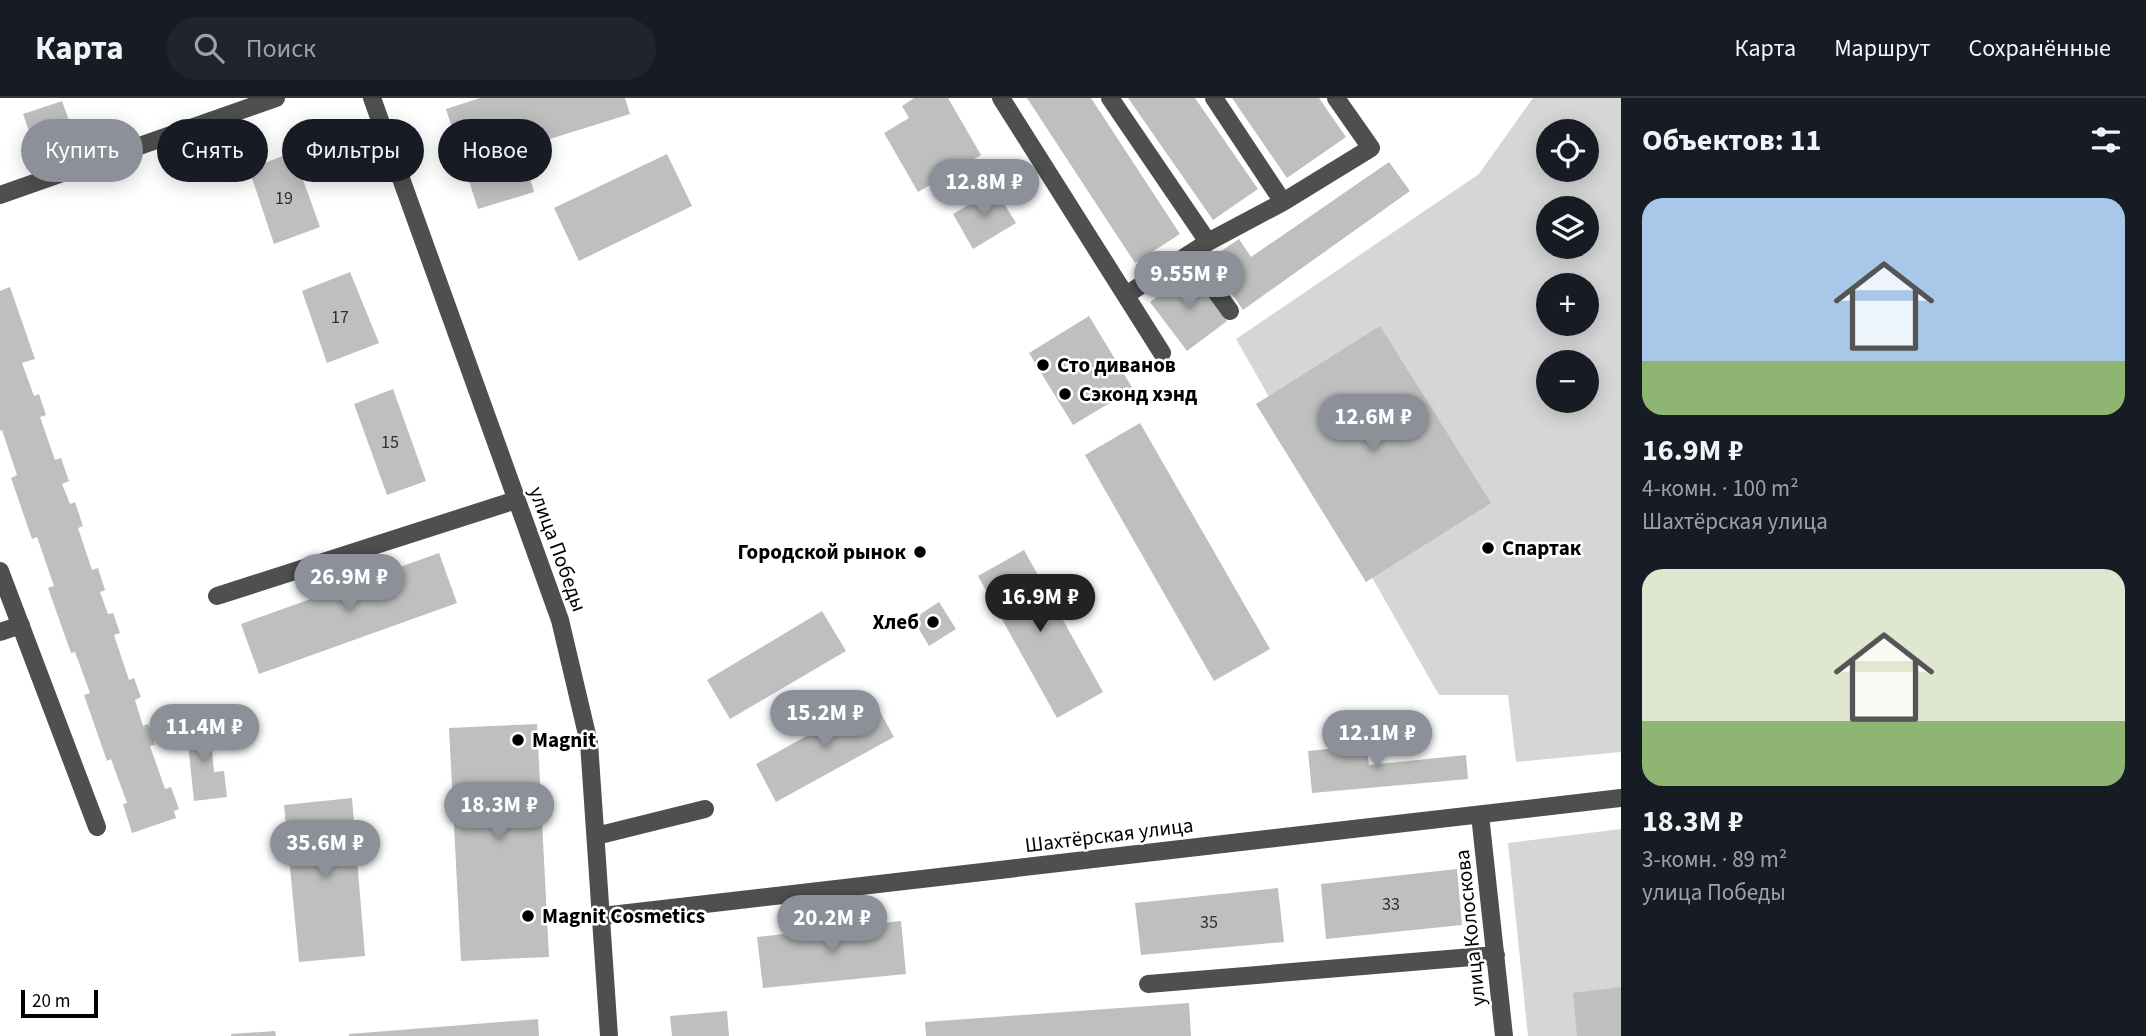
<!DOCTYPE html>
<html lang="ru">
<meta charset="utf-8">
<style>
:root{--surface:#171b24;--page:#20242c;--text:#f1f3f6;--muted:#9ea1a6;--line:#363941;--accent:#8c9099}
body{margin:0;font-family:"Source Sans 3",sans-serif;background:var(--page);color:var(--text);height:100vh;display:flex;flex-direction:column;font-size:26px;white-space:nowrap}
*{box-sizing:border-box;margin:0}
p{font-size:23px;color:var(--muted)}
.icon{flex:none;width:38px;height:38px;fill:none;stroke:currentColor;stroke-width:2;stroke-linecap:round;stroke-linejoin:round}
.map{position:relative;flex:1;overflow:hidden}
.side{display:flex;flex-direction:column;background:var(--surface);width:525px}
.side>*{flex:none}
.hud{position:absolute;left:21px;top:21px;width:665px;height:63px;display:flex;gap:14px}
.buttons{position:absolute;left:1536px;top:21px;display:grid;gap:14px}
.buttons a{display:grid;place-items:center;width:63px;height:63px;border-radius:50%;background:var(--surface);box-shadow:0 4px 18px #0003;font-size:35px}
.scale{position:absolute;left:21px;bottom:18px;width:77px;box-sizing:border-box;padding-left:7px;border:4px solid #000;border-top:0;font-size:19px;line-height:24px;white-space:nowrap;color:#000;-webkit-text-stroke:5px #fff;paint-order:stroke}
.price{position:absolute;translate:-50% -60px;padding:0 16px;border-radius:24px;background:var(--accent);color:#fff;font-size:23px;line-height:46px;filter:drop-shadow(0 2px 4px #0008)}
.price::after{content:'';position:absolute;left:50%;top:42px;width:21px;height:16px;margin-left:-10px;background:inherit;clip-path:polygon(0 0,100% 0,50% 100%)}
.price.current{background:#222;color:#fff}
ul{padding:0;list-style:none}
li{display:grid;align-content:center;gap:14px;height:371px;padding:0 21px}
li span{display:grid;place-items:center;height:217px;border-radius:21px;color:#555}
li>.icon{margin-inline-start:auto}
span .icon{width:126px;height:126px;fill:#fffc;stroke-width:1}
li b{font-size:30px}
h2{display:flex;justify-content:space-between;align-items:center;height:84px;padding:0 21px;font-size:30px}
.tag{padding:0 24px;border-radius:32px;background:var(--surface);box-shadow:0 4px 18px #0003;font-size:24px;line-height:63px}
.tag.current{background:var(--accent);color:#fff}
header{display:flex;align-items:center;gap:42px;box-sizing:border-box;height:98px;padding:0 35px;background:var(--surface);border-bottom:2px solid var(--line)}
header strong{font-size:33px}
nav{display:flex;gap:38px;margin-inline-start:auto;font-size:24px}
.search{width:490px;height:63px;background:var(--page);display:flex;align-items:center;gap:18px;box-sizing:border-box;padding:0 24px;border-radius:38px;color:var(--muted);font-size:26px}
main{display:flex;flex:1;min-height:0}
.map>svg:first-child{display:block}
.green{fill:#d6d6d6;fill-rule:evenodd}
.building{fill:#bfbfbf}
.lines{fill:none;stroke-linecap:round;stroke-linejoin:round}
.minor{stroke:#4f4f4f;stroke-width:18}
.poi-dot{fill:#000;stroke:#fff;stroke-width:2.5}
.labels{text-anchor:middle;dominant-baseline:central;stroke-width:5;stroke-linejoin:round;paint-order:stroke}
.number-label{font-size:18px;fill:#303030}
.poi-label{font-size:21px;font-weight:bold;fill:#000;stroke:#fff;text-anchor:start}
.street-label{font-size:21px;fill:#000;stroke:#fff}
</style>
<header>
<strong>Карта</strong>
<div class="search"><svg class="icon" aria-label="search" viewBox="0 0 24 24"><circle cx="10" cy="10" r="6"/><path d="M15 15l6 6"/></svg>Поиск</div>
<nav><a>Карта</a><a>Маршрут</a><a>Сохранённые</a></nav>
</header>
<main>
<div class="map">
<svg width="1621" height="938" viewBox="0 0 1621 938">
<rect width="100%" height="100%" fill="#fff"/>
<!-- green -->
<path class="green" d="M1533,0h88v654l-105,10 -8,-67h-69l-203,-356 243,-165zM1549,33h38v39h-38zM1549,110h38v39h-38zM1549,187h38v39h-38zM1549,264h38v39h-38z
M1621,731v207h-93l-20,-193z"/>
<!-- building -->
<path class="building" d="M480,0h145l5,16 -109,34 13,44 -56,17 -32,-100z
M914,0h34l33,57 -63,37 -34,-59 25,-15 -7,-12z
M1027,0h64l89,136 -45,29z
M1128,0h67l63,91 -45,31z
M1232,0h87l27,39 -59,41z
M62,3l9,25 -39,14 -9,-26z
M293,54l27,75 -46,17 -25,-75z
M667,56l25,52 -113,55 -25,-53z
M1389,64l21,29 -167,119 -35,-50 31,-21 12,18z
M995,91l21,34 -43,26 -20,-35z
M350,174l29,71 -52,20 -25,-72z
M1191,174l36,49 -40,30 -37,-49z
M10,189l25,72 -13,4 12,33 5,-2 7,21 -6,2 15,43 6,-2 8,23 -7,3 8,20 5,-2 8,24 -5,2 14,42 6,-2 7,22 -5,2 8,22 5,-1 7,20 -6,2 15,45 5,-2 7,19 -6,3 8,26 5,-2 7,21 -5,1 15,43 6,-2 8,22 -5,2 2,7 -44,15 -9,-29 4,-1 -16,-44 -4,2 -23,-66 6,-2 -15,-41 -4,1 -23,-65 6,-2 -17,-49 -5,2 -21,-61 6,-3 -15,-45 -2,1v-140z
M1089,218l44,73 -60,36 -44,-72z
M1380,228l111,177 -125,79 -110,-178z
M393,291l33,92 -39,14 -33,-91z
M1140,325l130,226 -56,32 -129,-226z
M1024,452l79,142 -46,26 -79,-142z
M439,455l18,50 -198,71 -18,-50z
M939,504l17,27 -27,17 -16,-27z
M822,513l24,40 -116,68 -23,-39z
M873,601l21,38 -118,65 -20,-38z
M209,624l5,50 10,-1 3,26 -33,4 -8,-77z
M537,626l12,233 -88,4 -12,-233z
M1366,647l3,20 97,-10 2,24 -156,14 -4,-42z
M352,700l13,158 -66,6 -15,-157z
M1457,771l5,56 -136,14 -5,-55z
M1278,790l6,54 -143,13 -6,-52z
M901,823l5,53 -143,14 -6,-51z
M1621,889v49h-44l-4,-43z
M1189,905l2,33h-265l-1,-14z
M727,913l2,25h-57l-2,-20z
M538,921l1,17h-190v-2z
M275,933l1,5h-45v-2z"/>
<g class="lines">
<!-- minor -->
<path class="minor" d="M372,0l188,522 29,123 20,293
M1001,0l161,255
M1110,0l98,144 -82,53
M0,97l276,-97
M1283,104l88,-54 -35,-50
M1208,144l75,-40 -69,-104
M1189,156l41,57
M0,473l97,256
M217,498l299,-96
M0,534l21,-7
M1480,717l24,221
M596,738l109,-27
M602,818l1019,-118
M1148,886l348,-29"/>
</g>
<!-- markers -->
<g class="poi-dot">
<circle cx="1043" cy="267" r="7"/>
<circle cx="1065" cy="296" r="7"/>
<circle cx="1488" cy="450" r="7"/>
<circle cx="920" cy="454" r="7"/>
<circle cx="933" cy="524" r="7"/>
<circle cx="518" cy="642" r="7"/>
<circle cx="528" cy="818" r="7"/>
</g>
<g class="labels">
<!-- number labels -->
<g class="number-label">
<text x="284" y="100">19</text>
<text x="340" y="219">17</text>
<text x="390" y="344">15</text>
<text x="1391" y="806">33</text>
<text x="1209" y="824">35</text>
</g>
<!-- poi labels -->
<g class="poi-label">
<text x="1057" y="267">Сто диванов</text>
<text x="1079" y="296">Сэконд хэнд</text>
<text x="1502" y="450">Спартак</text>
<text x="906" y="454" text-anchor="end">Городской рынок</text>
<text x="919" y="524" text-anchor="end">Хлеб</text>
<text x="532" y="642">Magnit</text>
<text x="542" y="818">Magnit Cosmetics</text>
</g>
<!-- street labels -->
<g class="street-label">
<text transform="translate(558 451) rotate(70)">улица Победы</text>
<text transform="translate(1109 737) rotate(-7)">Шахтёрская улица</text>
<text transform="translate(1470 830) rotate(-96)">улица Колоскова</text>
</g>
</g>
</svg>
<div class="buttons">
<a><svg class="icon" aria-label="locate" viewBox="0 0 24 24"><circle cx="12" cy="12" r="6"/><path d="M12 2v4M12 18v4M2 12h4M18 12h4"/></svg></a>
<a><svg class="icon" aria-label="layers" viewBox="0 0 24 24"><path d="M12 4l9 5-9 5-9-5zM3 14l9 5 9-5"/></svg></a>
<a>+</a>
<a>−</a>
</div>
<div class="scale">20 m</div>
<b class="price" style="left:984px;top:121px">12.8M ₽</b>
<b class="price" style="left:1189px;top:213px">9.55M ₽</b>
<b class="price" style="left:1373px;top:356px">12.6M ₽</b>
<b class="price" style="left:349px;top:516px">26.9M ₽</b>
<b class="price current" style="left:1040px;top:536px">16.9M ₽</b>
<b class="price" style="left:825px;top:652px">15.2M ₽</b>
<b class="price" style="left:204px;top:666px">11.4M ₽</b>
<b class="price" style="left:1377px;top:672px">12.1M ₽</b>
<b class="price" style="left:499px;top:744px">18.3M ₽</b>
<b class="price" style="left:325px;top:782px">35.6M ₽</b>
<b class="price" style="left:832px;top:857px">20.2M ₽</b>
<div class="hud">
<a class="tag current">Купить</a>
<a class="tag">Снять</a>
<a class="tag">Фильтры</a>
<a class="tag">Новое</a>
</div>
</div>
<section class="side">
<h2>Объектов: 11<svg class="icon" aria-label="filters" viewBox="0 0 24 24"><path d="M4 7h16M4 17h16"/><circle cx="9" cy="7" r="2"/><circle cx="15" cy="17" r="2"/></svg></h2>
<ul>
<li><span style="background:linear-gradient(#a9c7e8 75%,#8fb573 0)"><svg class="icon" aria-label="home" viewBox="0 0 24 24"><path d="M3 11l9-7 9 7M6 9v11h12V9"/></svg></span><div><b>16.9M ₽</b><p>4-комн. · 100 m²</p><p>Шахтёрская улица</p></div></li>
<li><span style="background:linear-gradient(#dfe7d0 70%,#8fb573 0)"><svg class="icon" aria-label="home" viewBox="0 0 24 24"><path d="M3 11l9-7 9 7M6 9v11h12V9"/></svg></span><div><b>18.3M ₽</b><p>3-комн. · 89 m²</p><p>улица Победы</p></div></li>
</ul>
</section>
</main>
